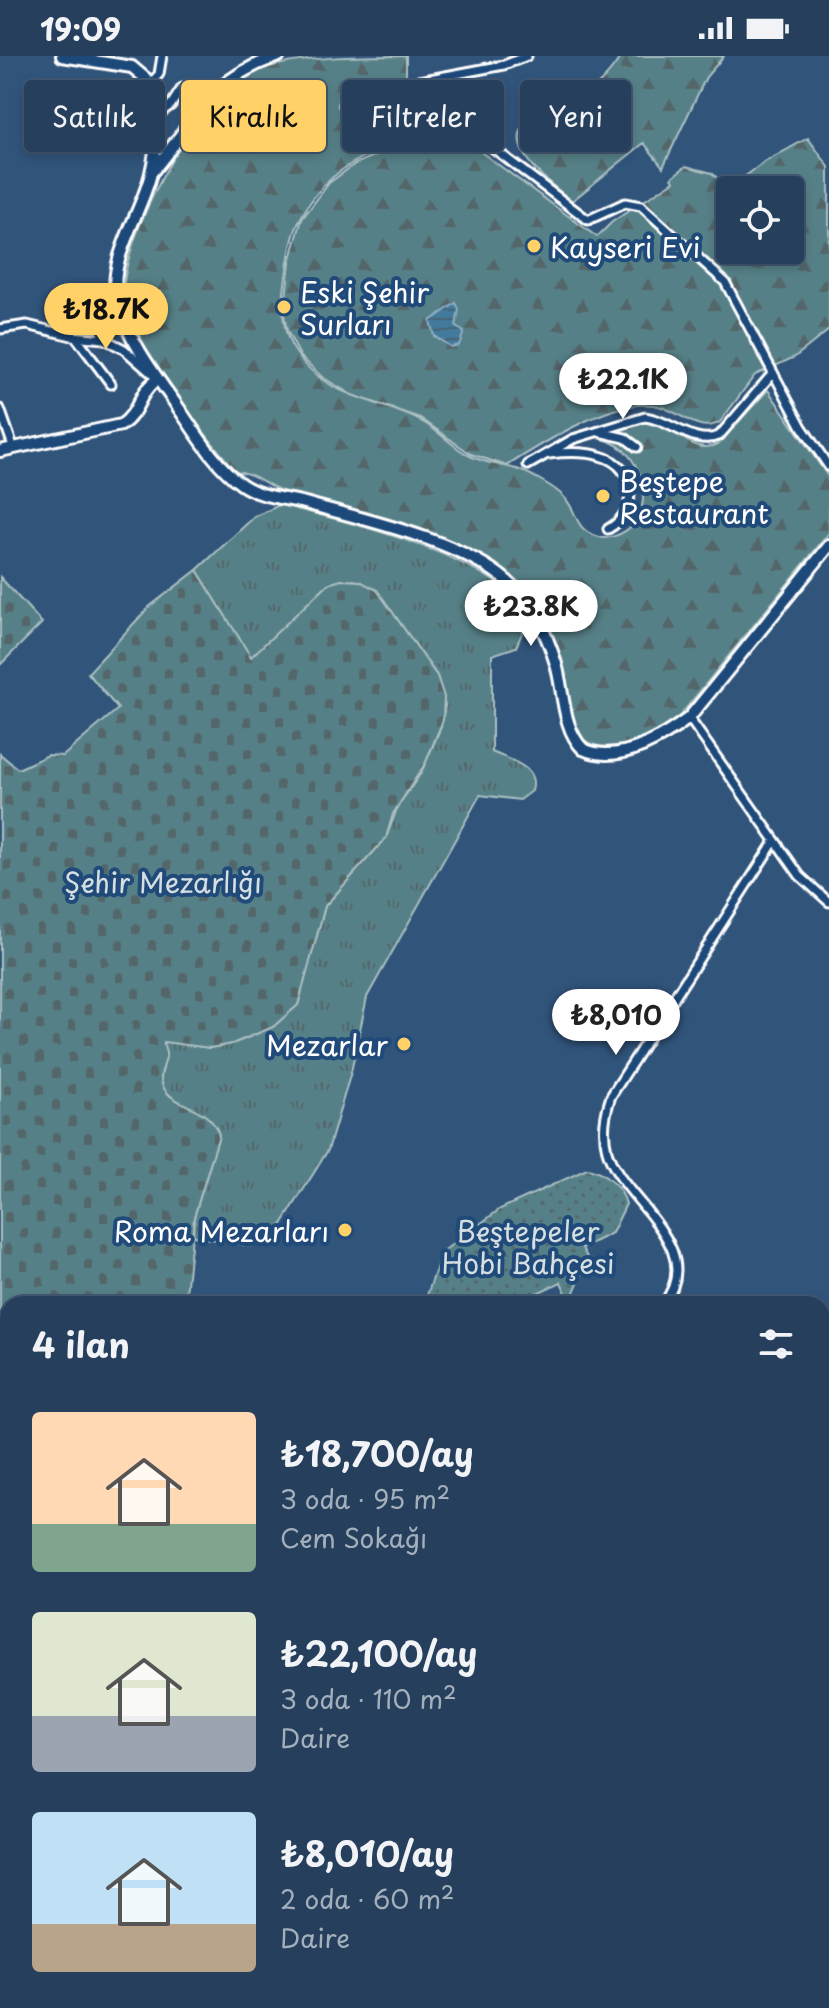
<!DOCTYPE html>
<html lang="tr">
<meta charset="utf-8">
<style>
:root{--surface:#253f5c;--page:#314a65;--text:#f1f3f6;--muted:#a3afbb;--line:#425872;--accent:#ffd166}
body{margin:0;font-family:"Playpen Sans",sans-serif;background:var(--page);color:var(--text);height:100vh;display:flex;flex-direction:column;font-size:30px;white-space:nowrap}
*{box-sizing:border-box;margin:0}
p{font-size:26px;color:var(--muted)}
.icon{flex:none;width:44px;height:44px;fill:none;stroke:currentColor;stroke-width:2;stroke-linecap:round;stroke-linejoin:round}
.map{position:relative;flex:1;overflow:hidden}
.sheet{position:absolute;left:0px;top:1240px;width:830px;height:712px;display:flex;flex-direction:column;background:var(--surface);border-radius:24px 24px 0 0;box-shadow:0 4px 12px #0003,0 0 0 2px var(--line)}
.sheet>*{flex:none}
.banner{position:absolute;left:24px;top:24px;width:782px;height:72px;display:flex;gap:16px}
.tools{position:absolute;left:716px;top:120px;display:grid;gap:16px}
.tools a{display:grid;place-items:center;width:88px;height:88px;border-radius:8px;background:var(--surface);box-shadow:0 4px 12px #0003,0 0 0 2px var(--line);font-size:40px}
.price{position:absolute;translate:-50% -68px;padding:0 18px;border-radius:28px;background:#fff;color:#222;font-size:26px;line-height:52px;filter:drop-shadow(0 2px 4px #0008)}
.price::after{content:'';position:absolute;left:50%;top:48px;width:24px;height:18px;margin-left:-12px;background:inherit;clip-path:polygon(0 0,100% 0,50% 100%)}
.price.on{background:var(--accent);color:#111}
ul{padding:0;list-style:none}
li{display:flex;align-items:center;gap:24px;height:200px;padding:0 32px}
li span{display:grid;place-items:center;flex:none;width:224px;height:160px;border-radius:8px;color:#555}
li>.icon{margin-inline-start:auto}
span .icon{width:96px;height:96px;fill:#fffc;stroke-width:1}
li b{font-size:34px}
h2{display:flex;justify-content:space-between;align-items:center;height:96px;padding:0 32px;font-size:34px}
.pill{padding:0 28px;border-radius:8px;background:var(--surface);box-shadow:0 4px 12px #0003,0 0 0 2px var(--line);font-size:28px;line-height:72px}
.pill.on{background:var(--accent);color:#111}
.status{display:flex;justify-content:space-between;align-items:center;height:56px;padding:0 40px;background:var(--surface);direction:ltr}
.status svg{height:22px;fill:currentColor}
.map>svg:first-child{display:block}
.grass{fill:url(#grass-tufts);stroke:#abc0c3;stroke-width:2}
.forest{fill:url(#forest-firs);stroke:#abc0c3;stroke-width:2;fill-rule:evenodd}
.cemetery{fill:url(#cemetery-stones);stroke:#abc0c3;stroke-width:2}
.garden{fill:url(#garden-dots);stroke:#abc0c3;stroke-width:2}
.water{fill:url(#water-rules);stroke:#8eafc4;stroke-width:2}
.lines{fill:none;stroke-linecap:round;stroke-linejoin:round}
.street-casing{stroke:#fff;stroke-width:13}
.secondary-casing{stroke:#fff;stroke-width:16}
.primary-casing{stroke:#fff;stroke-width:17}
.street{stroke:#1f4a7a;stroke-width:7}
.secondary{stroke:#1f4a7a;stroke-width:10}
.primary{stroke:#6c7e84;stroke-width:11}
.poi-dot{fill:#ffd166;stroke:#1f4a7a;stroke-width:3}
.labels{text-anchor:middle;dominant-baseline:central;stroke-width:8;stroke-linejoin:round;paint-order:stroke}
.poi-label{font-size:28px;fill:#fff;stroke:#1f4a7a;text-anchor:start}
.park-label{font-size:28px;fill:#d5dfe1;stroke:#1f4a7a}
</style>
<div class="status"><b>19:09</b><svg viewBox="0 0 49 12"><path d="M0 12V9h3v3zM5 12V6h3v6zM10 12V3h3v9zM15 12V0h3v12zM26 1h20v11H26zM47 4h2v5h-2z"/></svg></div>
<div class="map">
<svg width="829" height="1952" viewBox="0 0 829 1952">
<defs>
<pattern id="grass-tufts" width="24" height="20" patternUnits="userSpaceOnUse" patternTransform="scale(2)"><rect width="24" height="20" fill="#578087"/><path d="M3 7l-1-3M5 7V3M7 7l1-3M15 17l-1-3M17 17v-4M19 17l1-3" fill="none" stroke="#52666a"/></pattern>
<pattern id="forest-firs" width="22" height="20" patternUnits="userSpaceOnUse" patternTransform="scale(2)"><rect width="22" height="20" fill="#578087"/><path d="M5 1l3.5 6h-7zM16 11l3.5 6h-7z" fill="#52666a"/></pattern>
<pattern id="cemetery-stones" width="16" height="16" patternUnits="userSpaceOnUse" patternTransform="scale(2)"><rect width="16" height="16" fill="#578087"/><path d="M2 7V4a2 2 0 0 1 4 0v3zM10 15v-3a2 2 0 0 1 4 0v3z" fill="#52666a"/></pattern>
<pattern id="garden-dots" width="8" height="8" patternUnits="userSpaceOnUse" patternTransform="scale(2)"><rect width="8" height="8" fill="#578087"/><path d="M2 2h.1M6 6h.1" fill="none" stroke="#52666a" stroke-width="1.8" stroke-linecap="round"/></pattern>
<pattern id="water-rules" width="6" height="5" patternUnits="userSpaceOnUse" patternTransform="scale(2)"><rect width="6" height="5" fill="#427a9c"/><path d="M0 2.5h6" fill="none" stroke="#476374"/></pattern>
</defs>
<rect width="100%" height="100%" fill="#31547b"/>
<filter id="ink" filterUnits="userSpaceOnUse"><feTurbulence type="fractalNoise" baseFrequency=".0125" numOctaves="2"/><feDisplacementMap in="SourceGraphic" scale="16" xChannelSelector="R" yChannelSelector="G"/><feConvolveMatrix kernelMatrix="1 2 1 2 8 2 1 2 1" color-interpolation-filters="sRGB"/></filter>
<g filter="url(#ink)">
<!-- grass -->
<path class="grass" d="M279,449c55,13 237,55 248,117l-11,25 -24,8v97c19,9 47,14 40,39l-12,9 -40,-5 -113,202 -16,75 -23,78 -49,79 -28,17 -58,-10 1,-19 25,-82c-10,-30 -55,-28 -58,-56 0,-6 3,-13 3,-19 1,-7 -2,-11 0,-19l46,7 22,-4 41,-17 25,-22 27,-99 61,-68 12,-32 23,-33 20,-46 4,-22 -8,-29 -60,-86 -23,-10 -26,4 -77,74 -54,-88 57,-53z"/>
<!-- forest -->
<path class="forest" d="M406,0v24l-68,20v7c30,2 122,1 132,36 -63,-13 -135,13 -167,71 -12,20 -15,47 -18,70 -3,24 -4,48 11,69 33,47 80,45 125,68 18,9 31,26 49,35 14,7 32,9 47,13 12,4 38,18 47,28 16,17 8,34 39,41 60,-5 47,-89 -1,-99 12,-6 27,-17 41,-18 29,-2 47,37 75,23l50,-54 61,88v55l-150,184c-21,18 -70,42 -96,22 -20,-34 -14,-80 -36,-115 -56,-92 -160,-105 -257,-130 -20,-5 -33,-21 -55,-23 -34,-43 -96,-114 -110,-167 -12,-49 58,-176 95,-210 12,-10 27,-20 41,-25 46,-13 97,-13 145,-13z
M621,0h103l-18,21 -43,90 -19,-24 -72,58c-22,-17 -81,-59 -36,-86 14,-8 32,-10 46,-19 17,-10 29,-24 39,-40z
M808,82l21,29v163l-34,27 -40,18 -35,47c-23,14 -43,-15 -67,-17 -43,-5 -110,38 -146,61l-36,-12 -51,-36 -68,-23 -30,-18 -22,-21 -13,-25 -3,-16 6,-53 12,-43 27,-36 26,-19 48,-20 43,-3 24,3 127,93 15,-15 62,-41 -2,-4 14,-11 26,7 16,16 35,-26zM730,134h60v60h-60z"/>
<!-- cemetery -->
<path class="cemetery" d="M197,514l54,87 77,-73 13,-4 19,1 17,9 60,86 7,21 -1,23 -17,42 -33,52 -7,24 -61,68 -27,99 -25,22 -41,17 -22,4 -46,-6c-1,4 1,7 2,11 1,9 -6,18 -5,26 3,30 48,22 58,56l-25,82 -9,87h-177v51l-8,-11v-590l18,15 30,-14 15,1 55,-47 -30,-36 61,-66z
M0,521l42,46 -42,42z
M822,1463h7v239l-7,3z"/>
<!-- garden -->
<path class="garden" d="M587,1113c16,2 36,20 39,35l-14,29 -30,15 6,11 -14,33 9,12h-12l-10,-22 -48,22h-89l18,-52 58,-43z"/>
<!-- water -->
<path class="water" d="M456,247l3,6 -3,18 8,5 -5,13 -8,2 -17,-11 -4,-15z"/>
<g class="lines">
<defs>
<path id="street" d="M527,0l-23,9 -128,24 -4,7 5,5 42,4 37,15 132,100 37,-17 16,3 84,76 77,145 27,40
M151,27l8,-9 3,-18
M349,45l23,-5
M155,61l16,-12 11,-17
M89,250l15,33
M0,273l27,-4 45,11 32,3 20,10 25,22
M75,280l36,48
M0,353l14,40
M599,376l26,6 12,9
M549,398c17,-2 34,-3 51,2 38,10 39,56 8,73
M528,409l45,-26 72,-22c26,3 48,29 74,19l54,-63
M689,662l111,158 29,26
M663,1248c46,-57 -43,-105 -56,-153 -5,-20 -2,-37 4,-55l163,-254
M0,1293l8,11
M0,1432l8,-5
M0,1575l4,-16
M0,1577l8,2
M0,1615l8,4
M0,1668l8,14
M0,1744l8,-2
M0,1780l8,19
M0,1915l8,-4
M0,1930l8,-3
M72,1944l3,8
M196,1944l3,8
M211,1944l4,8
M811,1944l9,8
M705,1952l7,-8
M736,1952l7,-8
M764,1952l7,-8"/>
<path id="secondary" d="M62,0l70,11 19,16c7,28 7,62 0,90 -9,40 -44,86 -34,127 9,35 35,71 56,100 20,28 40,64 68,84 18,13 44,14 64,19 60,17 155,37 202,78 24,21 40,53 49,83 8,27 6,64 27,85 35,16 78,-10 106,-31l140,-172
M151,117c46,-53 56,-94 128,-117
M0,395l121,-26c19,-12 17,-34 37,-46
M822,1806l7,3
M822,1835l7,3
M539,1944l4,8"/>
<path id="primary" d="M0,1323l8,11
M0,1346l8,11
M0,1544l8,2
M0,1558l8,2
M822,1709l7,-2
M822,1731l7,-2"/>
</defs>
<!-- street casing -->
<use href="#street" class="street-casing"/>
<!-- secondary casing -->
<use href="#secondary" class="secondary-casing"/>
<!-- primary casing -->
<use href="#primary" class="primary-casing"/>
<!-- street -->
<use href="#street" class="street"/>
<!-- secondary -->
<use href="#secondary" class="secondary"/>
<!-- primary -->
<use href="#primary" class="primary"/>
</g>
</g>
<!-- markers -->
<g class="poi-dot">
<circle cx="534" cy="190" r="8"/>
<circle cx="284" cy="251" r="8"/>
<circle cx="603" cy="440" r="8"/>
<circle cx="404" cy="988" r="8"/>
<circle cx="345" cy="1174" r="8"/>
</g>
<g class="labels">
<!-- poi labels -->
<g class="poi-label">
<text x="550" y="190">Kayseri Evi</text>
<text x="300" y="235">Eski Şehir<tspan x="300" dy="32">Surları</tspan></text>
<text x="619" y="424">Beştepe<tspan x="619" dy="32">Restaurant</tspan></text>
<text x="388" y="988" text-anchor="end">Mezarlar</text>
<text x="329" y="1174" text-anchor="end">Roma Mezarları</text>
</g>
<!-- park labels -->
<g class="park-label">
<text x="163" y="825">Şehir Mezarlığı</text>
<text x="528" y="1174">Beştepeler<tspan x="528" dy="32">Hobi Bahçesi</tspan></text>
</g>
</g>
</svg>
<div class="tools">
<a><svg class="icon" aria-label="locate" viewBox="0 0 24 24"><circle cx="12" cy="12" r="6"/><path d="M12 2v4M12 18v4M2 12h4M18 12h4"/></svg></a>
</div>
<b class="price on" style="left:106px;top:295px">₺18.7K</b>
<b class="price" style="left:623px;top:365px">₺22.1K</b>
<b class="price" style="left:531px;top:592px">₺23.8K</b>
<b class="price" style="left:616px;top:1001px">₺8,010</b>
<div class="banner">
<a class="pill">Satılık</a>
<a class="pill on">Kiralık</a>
<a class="pill">Filtreler</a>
<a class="pill">Yeni</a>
</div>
<section class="sheet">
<h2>4 ilan<svg class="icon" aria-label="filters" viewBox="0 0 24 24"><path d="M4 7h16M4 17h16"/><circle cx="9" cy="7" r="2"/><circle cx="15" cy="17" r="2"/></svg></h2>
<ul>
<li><span style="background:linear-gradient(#ffd9b3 70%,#7fa58c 0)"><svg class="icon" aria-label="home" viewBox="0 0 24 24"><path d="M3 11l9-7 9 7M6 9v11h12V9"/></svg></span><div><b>₺18,700/ay</b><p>3 oda · 95 m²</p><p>Cem Sokağı</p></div></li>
<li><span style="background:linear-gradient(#dfe7d0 65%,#9aa5b1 0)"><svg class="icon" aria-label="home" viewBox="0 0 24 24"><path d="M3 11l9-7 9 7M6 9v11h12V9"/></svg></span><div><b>₺22,100/ay</b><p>3 oda · 110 m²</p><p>Daire</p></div></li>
<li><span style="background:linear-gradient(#bfe0f5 70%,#b9a48a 0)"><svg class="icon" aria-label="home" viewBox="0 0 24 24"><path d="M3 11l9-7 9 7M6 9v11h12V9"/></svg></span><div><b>₺8,010/ay</b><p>2 oda · 60 m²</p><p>Daire</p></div></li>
</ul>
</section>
</div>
